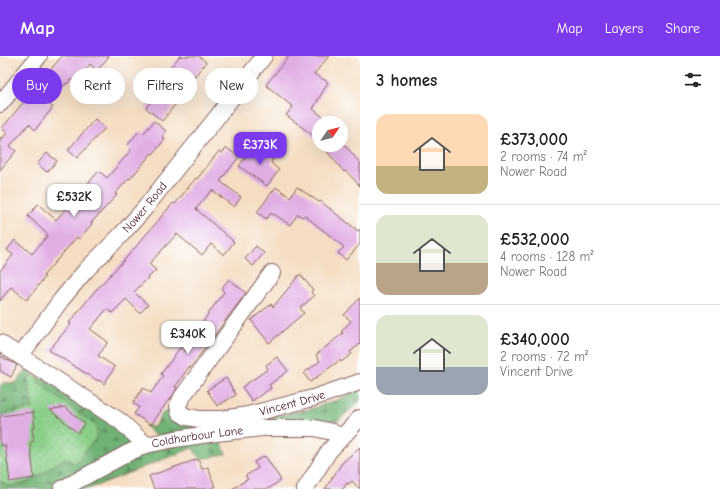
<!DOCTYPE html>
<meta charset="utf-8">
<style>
:root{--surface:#fff;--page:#f6f6f6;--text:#222;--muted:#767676;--line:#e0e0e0;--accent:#7c3aed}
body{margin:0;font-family:"Comic Neue",sans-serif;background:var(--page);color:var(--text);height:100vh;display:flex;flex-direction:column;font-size:15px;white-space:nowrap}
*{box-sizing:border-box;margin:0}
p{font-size:13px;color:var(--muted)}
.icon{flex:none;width:22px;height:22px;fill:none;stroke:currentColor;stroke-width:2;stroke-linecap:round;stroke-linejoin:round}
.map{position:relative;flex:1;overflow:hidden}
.panel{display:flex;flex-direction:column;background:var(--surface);width:360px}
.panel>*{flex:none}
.guide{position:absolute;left:12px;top:12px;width:288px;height:36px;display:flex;gap:8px}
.needle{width:26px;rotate:55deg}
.tools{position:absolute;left:312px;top:60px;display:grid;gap:8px}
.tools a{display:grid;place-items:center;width:36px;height:36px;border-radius:50%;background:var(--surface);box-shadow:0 4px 16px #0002;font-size:20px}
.price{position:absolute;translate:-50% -34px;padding:0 9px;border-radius:8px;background:#fff;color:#222;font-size:13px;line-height:26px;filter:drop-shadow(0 1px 2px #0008)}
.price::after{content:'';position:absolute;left:50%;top:24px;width:12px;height:9px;margin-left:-6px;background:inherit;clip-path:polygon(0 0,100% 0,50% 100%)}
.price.selected{background:var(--accent);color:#fff}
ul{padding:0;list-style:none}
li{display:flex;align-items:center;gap:12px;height:100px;padding:0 16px}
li+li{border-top:1px solid var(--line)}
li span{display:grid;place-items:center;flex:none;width:112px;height:80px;border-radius:12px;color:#555}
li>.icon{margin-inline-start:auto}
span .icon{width:48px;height:48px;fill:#fffc;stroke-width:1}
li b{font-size:17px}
h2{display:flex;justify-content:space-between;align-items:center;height:48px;padding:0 16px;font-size:17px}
.chip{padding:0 14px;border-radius:18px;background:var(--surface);box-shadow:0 4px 16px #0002;font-size:14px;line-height:36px}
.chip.selected{background:var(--accent);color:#fff}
header{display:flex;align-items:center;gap:24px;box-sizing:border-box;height:56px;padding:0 20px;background:var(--accent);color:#fff}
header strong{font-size:19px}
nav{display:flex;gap:22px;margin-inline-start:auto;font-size:14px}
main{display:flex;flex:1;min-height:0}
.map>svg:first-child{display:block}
.forest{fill:url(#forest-firs);stroke:#5d6850}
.garden{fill:url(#garden-dots);stroke:#6a785a}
.building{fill:#e1aee4}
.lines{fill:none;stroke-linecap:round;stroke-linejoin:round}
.minor-casing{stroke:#866260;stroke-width:18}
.minor{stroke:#fff;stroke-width:16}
.labels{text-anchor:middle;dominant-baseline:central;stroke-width:4;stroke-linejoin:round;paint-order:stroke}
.street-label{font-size:12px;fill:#4a1f2b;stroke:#fff}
</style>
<header>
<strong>Map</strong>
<nav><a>Map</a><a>Layers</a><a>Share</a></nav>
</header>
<main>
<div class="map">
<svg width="360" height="433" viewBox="0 0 360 433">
<defs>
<pattern id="forest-firs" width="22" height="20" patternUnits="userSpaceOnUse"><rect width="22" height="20" fill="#70b275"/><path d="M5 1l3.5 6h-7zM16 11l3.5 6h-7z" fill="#5e9060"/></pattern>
<pattern id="garden-dots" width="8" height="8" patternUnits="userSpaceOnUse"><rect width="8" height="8" fill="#8bd089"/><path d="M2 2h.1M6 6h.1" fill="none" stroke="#79b276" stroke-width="1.8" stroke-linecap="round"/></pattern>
</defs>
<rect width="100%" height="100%" fill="#fff"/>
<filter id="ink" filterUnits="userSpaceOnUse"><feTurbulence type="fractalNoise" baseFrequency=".025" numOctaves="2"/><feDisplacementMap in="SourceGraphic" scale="8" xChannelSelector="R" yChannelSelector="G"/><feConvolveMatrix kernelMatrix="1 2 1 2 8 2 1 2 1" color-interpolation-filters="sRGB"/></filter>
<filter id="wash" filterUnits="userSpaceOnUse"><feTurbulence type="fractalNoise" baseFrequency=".012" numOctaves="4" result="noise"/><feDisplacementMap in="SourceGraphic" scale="16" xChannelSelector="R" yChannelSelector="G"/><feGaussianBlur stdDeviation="0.9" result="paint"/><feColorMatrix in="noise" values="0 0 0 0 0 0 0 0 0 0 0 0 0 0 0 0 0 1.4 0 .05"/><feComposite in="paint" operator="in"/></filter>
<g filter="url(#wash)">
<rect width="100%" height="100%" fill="#f4ddc2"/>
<!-- forest -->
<path class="forest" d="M27,314l5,4 -4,7 5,27 -33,7v-29l3,-3h13z
M37,321l11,3 82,58 -2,7 -49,30 -27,14h-52v-8l10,5 17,-3 12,-100z
M360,334v11l-22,20 -54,2 -114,12h-16l-9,-9 2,-1 6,3 9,-14 11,-6 63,16 75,-15 26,-9z
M220,383l6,15 -25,5 -9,-11 -104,41h-20l81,-40z"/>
<!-- garden -->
<path class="garden" d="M32,318l5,3 2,6 58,44 -1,11 -21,25 -10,-5 -38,25 -17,3 -10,-5v-66l33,-7 -5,-27z"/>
<g id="blocks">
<!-- building -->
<path class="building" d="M62,0h47l-12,15 -7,-7 -9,11 -2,-1 -6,7 -2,-2 -4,5 -1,-1 -18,21 5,3 -18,23 -6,-6 -19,22 6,5 -16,19v-33l2,2 5,-6 -5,-5z
M180,0h19l7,6 -11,14 -2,-2 -17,20 2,1 -4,4 3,3 -15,19 -16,-13 27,-36 -4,-3z
M289,0h40l-15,18 14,8 -15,27 18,14h-12v17l-33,-25 7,-8 -27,-22z
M95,63l10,9 -28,30 -9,-8z
M154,65l12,10 -4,6 3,2 -12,15 -1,-1 -22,26 -1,-1 -14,16 2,1 -26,28 1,1 -13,15 -2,-2 -34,39 2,1 -18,23 -16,-13 -11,14v-30l13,-16 -6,-5 8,-10 17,14 16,-19 -20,-19 10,-12 18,16 43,-49 8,7 24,-28 -4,-4 12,-15 4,3z
M333,89h12l15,18v23l-14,-15 -2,1 -18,-22z
M254,90l19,14 -2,3 8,7 -12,16 -28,-20z
M227,92l12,9 -19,24 21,16 -7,10 -22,-17 -16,19 38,33 -10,13 -13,-11 -9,11 -25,-21 -28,30 7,6 -22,22 14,13 -8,8 -14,-14 -14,14 -5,-4 -17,20 18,13 -10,14 17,11 -11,17 -5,-4 -1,1 -49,-31 22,-26 -2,-1 25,-31 32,-34 47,-55 2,1 21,-26 1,1 22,-28 3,2z
M47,97l10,8 -10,11 -10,-8z
M276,131l14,10 7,-10 22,15 1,-1 38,30 2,-2v15l-14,16 -8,-7 6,-6 -40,-32 -2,2 -4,-3 -8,11 -16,-11 -1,1 -2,-2 -5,6 -9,-7z
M256,190l8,7 -11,13 -8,-7z
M300,218l13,16 -2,2 3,4 -14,12 4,5 -35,30 -18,-23 20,-16 2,3z
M229,223l17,14 -56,75 -1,-1 -14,20 2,1 -6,11 -1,-1 -19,27 -17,-11 5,-7 -6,-4 10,-15 8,5 12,-17 -2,-2 19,-26 5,3 23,-37 16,-22 -3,-3z
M360,242v46l-10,8 2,2 -11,8 -1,-2 -30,22 -6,-9 16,-12 -4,-6 27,-22 -2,-1 10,-11 -7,-6z
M0,300l17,9 -6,12 -11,-6z
M277,301l11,14 -19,14 2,3 -19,13 -10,-14 26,-18 -2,-4z
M226,322l10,17 -19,11 -10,-16z
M65,351l20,17 -7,9 -28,-23z
M33,356l2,16h-3l2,13 -4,2 4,35 -24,4 -5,-37 -5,1v-30z
M360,391v42l-8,-8 -3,3 -2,-1 -4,6h-18l17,-26z
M265,400l16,24 -13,9h-36l16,-10 -3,-3 13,-8 -4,-6z
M198,403l4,10 6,-2 7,20 -6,2h-55l-5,-13z"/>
</g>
</g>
<g filter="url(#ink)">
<use href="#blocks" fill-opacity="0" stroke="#866260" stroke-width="1"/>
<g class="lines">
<defs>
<g id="minor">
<path d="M0,48l39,-48"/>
<path id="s1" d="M272,217l-90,124 -4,8 1,7 8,5 12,2h23l26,-4 65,-17 47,-16"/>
<path d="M0,287l120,78 26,24"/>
<path id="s2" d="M21,299l40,-55 25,-30 35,-35 24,-27 72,-91 47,-61"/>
<path id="s3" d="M62,433l66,-36 18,-8 29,-6 41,-6 46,-5h53l17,4 9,5"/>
<path d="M305,433l24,-38 31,-33"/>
</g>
</defs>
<!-- minor casing -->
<use href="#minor" class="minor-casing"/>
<!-- minor -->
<use href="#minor" class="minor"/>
</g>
</g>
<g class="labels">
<!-- street labels -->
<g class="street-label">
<text stroke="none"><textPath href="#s2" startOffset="193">Nower Road</textPath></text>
<text stroke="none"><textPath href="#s1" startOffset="286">Vincent Drive</textPath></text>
<text stroke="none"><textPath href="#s3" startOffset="147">Coldharbour Lane</textPath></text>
</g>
</g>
</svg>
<div class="tools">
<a><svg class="needle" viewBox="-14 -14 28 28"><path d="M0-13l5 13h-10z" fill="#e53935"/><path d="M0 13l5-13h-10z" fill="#767676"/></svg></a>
</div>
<b class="price selected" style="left:260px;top:110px">£373K</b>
<b class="price" style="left:74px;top:162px">£532K</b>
<b class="price" style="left:188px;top:299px">£340K</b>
<div class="guide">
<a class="chip selected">Buy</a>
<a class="chip">Rent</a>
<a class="chip">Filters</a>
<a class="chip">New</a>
</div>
</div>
<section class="panel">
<h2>3 homes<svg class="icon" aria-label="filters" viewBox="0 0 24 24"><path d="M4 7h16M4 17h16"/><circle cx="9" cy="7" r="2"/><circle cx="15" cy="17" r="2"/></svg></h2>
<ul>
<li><span style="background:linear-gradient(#ffd9b3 65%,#c2b280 0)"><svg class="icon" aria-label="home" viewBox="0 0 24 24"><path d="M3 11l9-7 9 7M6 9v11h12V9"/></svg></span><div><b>£373,000</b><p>2 rooms · 74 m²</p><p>Nower Road</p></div></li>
<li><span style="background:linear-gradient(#dfe7d0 60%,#b9a48a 0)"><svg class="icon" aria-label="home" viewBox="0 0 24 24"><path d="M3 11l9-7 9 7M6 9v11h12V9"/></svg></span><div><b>£532,000</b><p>4 rooms · 128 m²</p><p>Nower Road</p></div></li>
<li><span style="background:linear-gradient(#dfe7d0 65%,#9aa5b1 0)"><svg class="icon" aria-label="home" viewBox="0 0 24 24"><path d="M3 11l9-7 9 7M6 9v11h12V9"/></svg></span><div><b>£340,000</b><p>2 rooms · 72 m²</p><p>Vincent Drive</p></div></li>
</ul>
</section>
</main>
